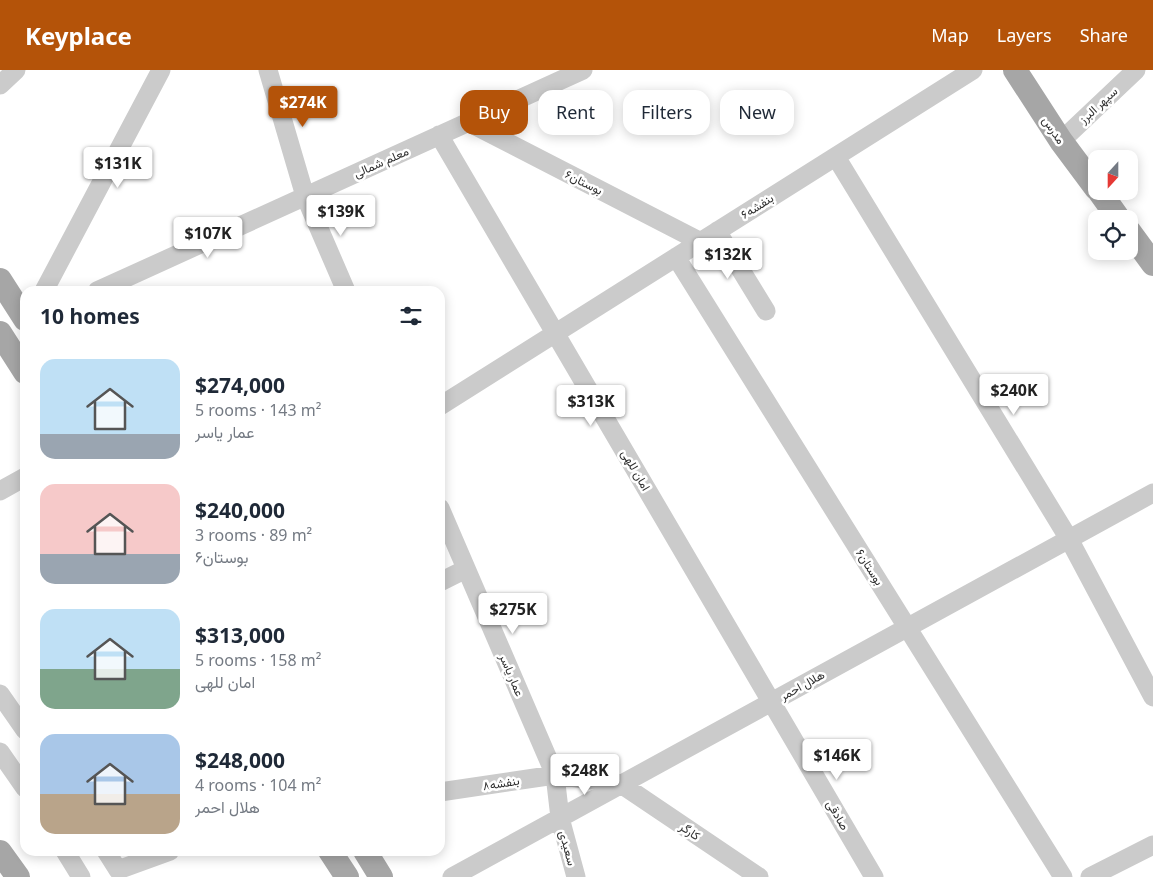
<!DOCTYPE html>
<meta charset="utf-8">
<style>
:root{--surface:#fff;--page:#f2f2f3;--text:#1f2937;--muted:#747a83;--accent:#b45309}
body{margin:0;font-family:"Noto Sans",Vazirmatn,sans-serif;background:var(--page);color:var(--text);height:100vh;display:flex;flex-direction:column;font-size:19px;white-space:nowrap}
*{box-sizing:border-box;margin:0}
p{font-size:16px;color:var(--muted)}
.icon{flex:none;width:28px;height:28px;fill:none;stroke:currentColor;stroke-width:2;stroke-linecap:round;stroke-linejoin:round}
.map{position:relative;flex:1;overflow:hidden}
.panel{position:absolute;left:20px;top:216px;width:425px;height:570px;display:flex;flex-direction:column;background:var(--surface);border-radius:15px;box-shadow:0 2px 12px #0003}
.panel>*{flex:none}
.top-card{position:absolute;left:460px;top:20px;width:475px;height:45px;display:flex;gap:10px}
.needle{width:32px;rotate:201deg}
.buttons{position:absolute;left:1088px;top:80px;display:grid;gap:10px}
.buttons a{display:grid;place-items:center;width:50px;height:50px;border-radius:10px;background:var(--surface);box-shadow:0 2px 12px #0003;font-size:25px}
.price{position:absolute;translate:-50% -42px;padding:0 11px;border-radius:5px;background:#fff;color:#222;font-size:16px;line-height:32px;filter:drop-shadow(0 1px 2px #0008)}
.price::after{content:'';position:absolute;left:50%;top:30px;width:15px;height:11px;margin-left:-8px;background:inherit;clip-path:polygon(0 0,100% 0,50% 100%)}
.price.current{background:var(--accent);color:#fff}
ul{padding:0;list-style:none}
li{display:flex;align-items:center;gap:15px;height:125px;padding:0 20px}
li span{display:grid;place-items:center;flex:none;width:140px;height:100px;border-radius:15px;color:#555}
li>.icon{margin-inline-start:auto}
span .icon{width:60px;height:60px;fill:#fffc;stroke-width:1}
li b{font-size:21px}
h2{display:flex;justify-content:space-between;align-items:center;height:60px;padding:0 20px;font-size:21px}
.tag{padding:0 18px;border-radius:15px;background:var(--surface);box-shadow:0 2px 12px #0003;font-size:18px;line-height:45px}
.tag.current{background:var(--accent);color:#fff}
header{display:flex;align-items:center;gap:30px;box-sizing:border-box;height:70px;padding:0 25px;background:var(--accent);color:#fff}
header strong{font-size:24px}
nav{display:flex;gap:28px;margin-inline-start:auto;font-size:18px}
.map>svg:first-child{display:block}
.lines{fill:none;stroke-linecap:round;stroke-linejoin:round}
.minor{stroke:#cbcbcb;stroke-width:19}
.major{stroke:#a6a6a6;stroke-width:24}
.labels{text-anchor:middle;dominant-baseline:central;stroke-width:5;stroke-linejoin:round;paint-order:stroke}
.street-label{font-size:12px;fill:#2e2e2e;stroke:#fff}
</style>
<header>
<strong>Keyplace</strong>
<nav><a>Map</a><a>Layers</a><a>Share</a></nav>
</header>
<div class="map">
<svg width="1153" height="807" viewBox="0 0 1153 807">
<rect width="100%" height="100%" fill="#fff"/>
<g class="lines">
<!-- minor -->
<path class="minor" d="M268,0l37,126 41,95
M0,15l16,-15
M468,52l233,120
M439,65l435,742
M1061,71l75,-71
M836,87l233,382 84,158
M717,161l49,80
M676,187l387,620
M44,221l117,-221
M97,221l486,-221
M440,336l533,-336
M0,421l25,-14
M440,438l115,267 5,43 16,59
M440,512l26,-13
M0,624l25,36
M0,682l25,36
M440,722l115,-17 66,9 138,93
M65,781l16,26
M106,781l12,19 52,-19
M452,807l701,-384
M1090,807l63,-32"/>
<!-- major -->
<path class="major" d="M1015,0l46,71 35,47
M1099,121l20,28
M1129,161l24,33
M0,210l25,39
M0,263l25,39
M330,781l17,26
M365,781l16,26
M0,782l18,25"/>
</g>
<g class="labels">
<!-- street labels -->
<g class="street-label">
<text transform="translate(1098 35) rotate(-43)">سپهر البرز</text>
<text transform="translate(1054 60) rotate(56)">مدرس</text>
<text transform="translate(381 92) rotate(-24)">معلم شمالی</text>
<text transform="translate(584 112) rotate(27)">بوستان۶</text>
<text transform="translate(757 136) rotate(-32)">بنفشه۶</text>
<text transform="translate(636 400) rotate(60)">امان للهی</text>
<text transform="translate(870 497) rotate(58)">بوستان۶</text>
<text transform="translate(512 605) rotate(67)">عمار یاسر</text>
<text transform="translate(802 615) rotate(-29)">هلال احمر</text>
<text transform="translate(501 713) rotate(-9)">بنفشه۸</text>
<text transform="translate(838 745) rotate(60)">صادقی</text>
<text transform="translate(690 761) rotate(34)">کارگر</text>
<text transform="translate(568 778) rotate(75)">سعیدی</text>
</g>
</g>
</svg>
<div class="buttons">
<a><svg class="needle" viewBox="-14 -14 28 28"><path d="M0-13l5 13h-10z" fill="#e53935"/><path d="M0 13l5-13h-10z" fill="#747a83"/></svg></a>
<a><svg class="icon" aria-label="locate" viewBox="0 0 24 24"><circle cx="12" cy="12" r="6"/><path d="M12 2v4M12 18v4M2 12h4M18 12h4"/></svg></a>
</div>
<b class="price current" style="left:303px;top:58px">$274K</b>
<b class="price" style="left:118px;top:119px">$131K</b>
<b class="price" style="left:341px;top:167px">$139K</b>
<b class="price" style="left:208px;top:189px">$107K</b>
<b class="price" style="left:728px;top:210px">$132K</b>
<b class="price" style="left:1014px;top:346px">$240K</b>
<b class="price" style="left:591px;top:357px">$313K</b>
<b class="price" style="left:513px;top:565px">$275K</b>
<b class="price" style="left:837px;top:711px">$146K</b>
<b class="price" style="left:585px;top:726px">$248K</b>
<div class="top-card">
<a class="tag current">Buy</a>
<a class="tag">Rent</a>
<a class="tag">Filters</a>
<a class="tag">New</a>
</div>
<section class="panel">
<h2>10 homes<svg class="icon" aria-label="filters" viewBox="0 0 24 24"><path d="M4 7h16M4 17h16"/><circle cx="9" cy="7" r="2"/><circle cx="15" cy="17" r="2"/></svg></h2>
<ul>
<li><span style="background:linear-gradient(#bfe0f5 75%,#9aa5b1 0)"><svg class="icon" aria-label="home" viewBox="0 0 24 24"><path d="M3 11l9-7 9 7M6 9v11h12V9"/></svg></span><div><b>$274,000</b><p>5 rooms · 143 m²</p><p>عمار یاسر</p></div></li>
<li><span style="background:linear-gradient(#f6c9c9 70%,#9aa5b1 0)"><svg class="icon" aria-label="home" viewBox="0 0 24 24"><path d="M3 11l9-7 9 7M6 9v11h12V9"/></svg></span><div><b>$240,000</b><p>3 rooms · 89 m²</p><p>بوستان۶</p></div></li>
<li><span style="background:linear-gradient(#bfe0f5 60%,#7fa58c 0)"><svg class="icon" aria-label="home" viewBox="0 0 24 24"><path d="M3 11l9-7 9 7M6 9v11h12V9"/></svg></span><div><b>$313,000</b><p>5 rooms · 158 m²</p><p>امان للهی</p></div></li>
<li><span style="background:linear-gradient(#a9c7e8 60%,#b9a48a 0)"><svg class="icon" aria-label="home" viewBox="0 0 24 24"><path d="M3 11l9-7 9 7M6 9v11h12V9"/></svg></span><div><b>$248,000</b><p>4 rooms · 104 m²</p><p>هلال احمر</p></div></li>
</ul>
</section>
</div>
